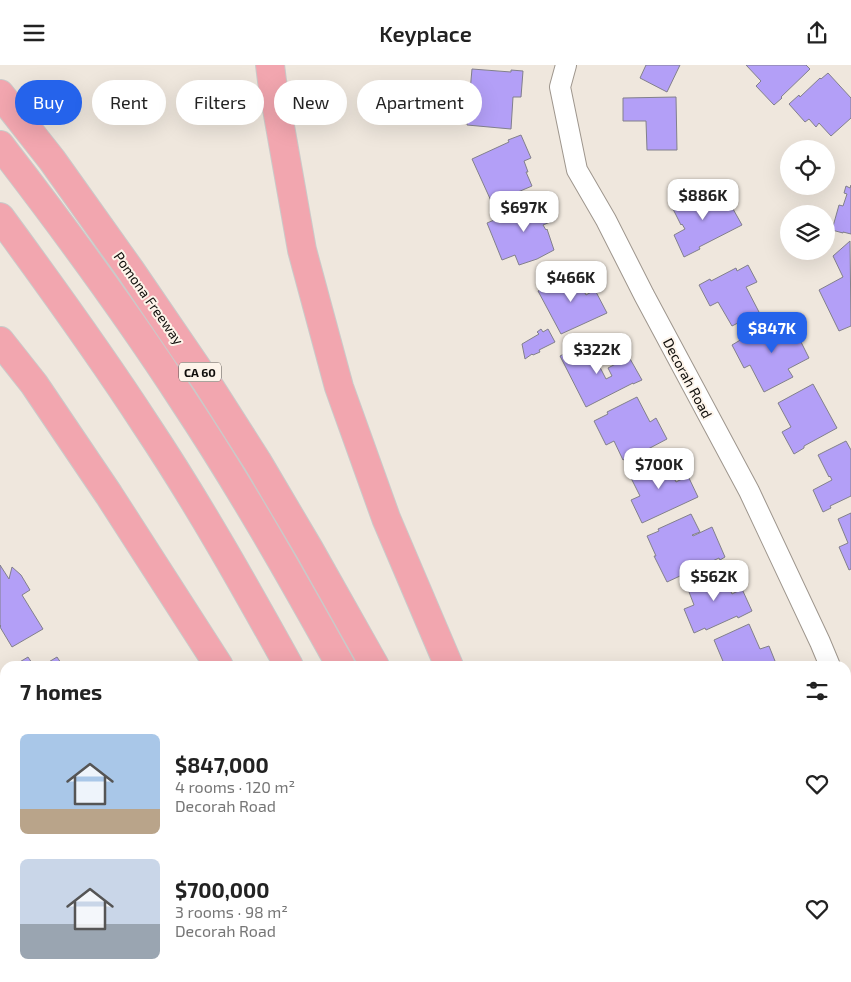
<!DOCTYPE html>
<meta charset="utf-8">
<style>
:root{--surface:#fff;--page:#f6f6f6;--text:#222;--muted:#767676;--accent:#2563eb}
body{margin:0;font-family:"Exo 2",sans-serif;background:var(--page);color:var(--text);height:100vh;display:flex;flex-direction:column;font-size:19px;white-space:nowrap}
*{box-sizing:border-box;margin:0}
p{font-size:16px;color:var(--muted)}
.icon{flex:none;width:28px;height:28px;fill:none;stroke:currentColor;stroke-width:2;stroke-linecap:round;stroke-linejoin:round}
.map{position:relative;flex:1;overflow:hidden}
.details{position:absolute;left:0px;top:596px;width:851px;height:321px;display:flex;flex-direction:column;background:var(--surface);border-radius:15px 15px 0 0;box-shadow:0 5px 20px #0002}
.details>*{flex:none}
.hud{position:absolute;left:15px;top:15px;width:500px;height:45px;display:flex;gap:10px}
.buttons{position:absolute;left:780px;top:75px;display:grid;gap:10px}
.buttons a{display:grid;place-items:center;width:55px;height:55px;border-radius:50%;background:var(--surface);box-shadow:0 5px 20px #0002;font-size:25px}
.price{position:absolute;translate:-50% -42px;padding:0 11px;border-radius:10px;background:#fff;color:#222;font-size:16px;line-height:32px;filter:drop-shadow(0 1px 2px #0008)}
.price::after{content:'';position:absolute;left:50%;top:30px;width:15px;height:11px;margin-left:-8px;background:inherit;clip-path:polygon(0 0,100% 0,50% 100%)}
.price.active{background:var(--accent);color:#fff}
ul{padding:0;list-style:none}
li{display:flex;align-items:center;gap:15px;height:125px;padding:0 20px}
li span{display:grid;place-items:center;flex:none;width:140px;height:100px;border-radius:8px;color:#555}
li>.icon{margin-inline-start:auto}
span .icon{width:60px;height:60px;fill:#fffc;stroke-width:1}
li b{font-size:21px}
h2{display:flex;justify-content:space-between;align-items:center;height:60px;padding:0 20px;font-size:21px}
.tag{padding:0 18px;border-radius:22px;background:var(--surface);box-shadow:0 5px 20px #0002;font-size:18px;line-height:45px}
.tag.active{background:var(--accent);color:#fff}
header{display:flex;justify-content:space-between;align-items:center;height:65px;padding:0 20px;background:var(--surface);font-size:22px;font-weight:600}
.map>svg:first-child{display:block}
.building{fill:#b39ff7;stroke:#82808b}
.lines{fill:none;stroke-linecap:round;stroke-linejoin:round}
.minor-casing{stroke:#9e968d;stroke-width:22}
.motorway-casing{stroke:#cacac9;stroke-width:30}
.minor{stroke:#fff;stroke-width:20}
.motorway{stroke:#f2a6af;stroke-width:28}
.labels{text-anchor:middle;dominant-baseline:central;stroke-width:4;stroke-linejoin:round;paint-order:stroke}
.shield{fill:#fdf4ea;stroke:#57534e;stroke-width:1}
.shield-label{font-size:12px;font-weight:bold;fill:#100e0b}
.street-label{font-size:14px;fill:#100e0b;stroke:#fdf4ea}
</style>
<header><svg class="icon" aria-label="menu" viewBox="0 0 24 24"><path d="M4 6h16M4 12h16M4 18h16"/></svg>Keyplace<svg class="icon" aria-label="share" viewBox="0 0 24 24"><path d="M12 15V3M7 8l5-5 5 5M5 13v7h14v-7"/></svg></header>
<div class="map">
<svg width="851" height="917" viewBox="0 0 851 917">
<rect width="100%" height="100%" fill="#efe7dd"/>
<!-- building -->
<path class="building" d="M646,0h34l-13,27 -27,-14z
M746,0h60l4,4 -29,28 1,1 -8,7 -18,-19 5,-5z
M472,4l39,3v-2l12,1 -2,26h-8l-2,32 -44,-4z
M828,8l23,25v20l-20,18 -12,-13 -3,4 -7,-8 -4,3 -16,-18 10,-9 1,2 20,-19 1,1z
M676,32l1,53h-30l-1,-29h-23v-23z
M521,70l10,23 -7,3 4,11h-2l6,14 -40,17 -20,-44 37,-17 -1,-2z
M851,120v49l-8,-2v1l-11,-3 7,-25 4,1 4,-12 -3,-1 2,-7 4,2z
M705,122l11,20 12,-7 14,25 -43,22 1,2 -16,8 -10,-22 11,-6 -3,-5 -1,1 -10,-20z
M546,132l9,23 -12,5 3,5 1,-1 7,21 -17,9 -18,6 -4,-10 -13,5 -15,-37 43,-18v-1z
M850,176l1,85 -12,5 -20,-41 24,-13 -10,-21z
M748,200l9,17 -11,5 13,25 -27,14 -14,-24 -8,4 -11,-21 11,-6 1,2 25,-13 1,3z
M574,207l12,23 9,-5 12,23 -46,21 -23,-43z
M789,253l20,40 -21,11 5,8 -29,15 -14,-27 -6,3 -12,-23 10,-6 1,2 21,-10v-2z
M541,264l2,3 5,-3 7,13 -16,8 1,2 -7,3 -1,-1 -7,5 -3,-15 17,-10 -2,-2z
M587,277l19,37 6,-3 -4,-8 21,-11 13,23 -9,4v-1l-47,24 -26,-51z
M813,319l24,44 -33,18v2l-10,6 -12,-22 9,-5 -13,-24z
M637,332l13,25 6,-4 11,21 -36,19 -1,-2 -7,4 -9,-19 -8,4 -12,-24 14,-7 -1,-2z
M846,376l5,9v46l-21,10 1,2 -8,4 -10,-22 19,-10 -2,-4 -1,1 -11,-22z
M663,391l13,26 12,-6 10,21 -56,26 -11,-23 9,-4 -11,-22 26,-13 -1,-1z
M851,448v56l-2,1 -10,-23 9,-4 -10,-24z
M691,449l9,18 -8,3 1,1 19,-9 13,30 -5,3 -1,-2 -52,24 -13,-26h2l-9,-20 12,-5 -1,-2z
M0,500l9,14 3,-12 9,8 9,15 -8,5 21,34 -31,18 -12,-20 1,-1 -1,-1z
M721,504l11,25 10,-5 10,22 -14,7 -1,-2 -31,14 -1,-2 -11,5 -10,-24 10,-4 -8,-21z
M749,559l11,25 9,-3 8,20h-52l-11,-26z
M28,592l6,9h-21z
M57,592l6,9h-21z
M851,780v56l-5,2v-56z
M2,791l3,5v24l-5,2v-29z
M0,836l5,9v16l-5,3z
M851,859v54l-12,4h-3l-2,-5h12v-51z
M19,912h59l-8,5h-48z
M206,912h31l-8,5h-20z"/>
<g class="lines">
<defs>
<path id="minor" d="M566,0l-6,22 17,83 29,50 38,75 105,196 71,151 10,24
M846,644l5,12
M0,703l5,8
M124,912l3,5"/>
<path id="motorway" d="M270,0l2,16 30,169 37,137 47,131 63,148
M0,29l52,66 79,111 75,110 51,80 52,88 66,117
M0,80c64,83 126,167 183,255 57,86 108,176 158,266
M0,152c50,68 100,137 146,208 52,78 98,160 143,241
M0,276l34,43 75,111 110,171
M452,912l4,5
M515,912l2,5
M551,912l3,5
M581,912l2,5"/>
</defs>
<!-- minor casing -->
<use href="#minor" class="minor-casing"/>
<!-- motorway casing -->
<use href="#motorway" class="motorway-casing"/>
<!-- minor -->
<use href="#minor" class="minor"/>
<!-- motorway -->
<use href="#motorway" class="motorway"/>
</g>
<g class="labels">
<!-- shield labels -->
<rect class="shield" x="179" y="297.5" width="42" height="19" rx="4"/>
<g class="shield-label">
<text x="200" y="307">CA 60</text>
</g>
<!-- street labels -->
<g class="street-label">
<text transform="translate(149 233) rotate(55)">Pomona Freeway</text>
<text transform="translate(688 313) rotate(62)">Decorah Road</text>
</g>
</g>
</svg>
<div class="buttons">
<a><svg class="icon" aria-label="locate" viewBox="0 0 24 24"><circle cx="12" cy="12" r="6"/><path d="M12 2v4M12 18v4M2 12h4M18 12h4"/></svg></a>
<a><svg class="icon" aria-label="layers" viewBox="0 0 24 24"><path d="M12 4l9 5-9 5-9-5zM3 14l9 5 9-5"/></svg></a>
</div>
<b class="price" style="left:703px;top:156px">$886K</b>
<b class="price" style="left:524px;top:168px">$697K</b>
<b class="price" style="left:571px;top:238px">$466K</b>
<b class="price active" style="left:772px;top:289px">$847K</b>
<b class="price" style="left:597px;top:310px">$322K</b>
<b class="price" style="left:659px;top:425px">$700K</b>
<b class="price" style="left:714px;top:537px">$562K</b>
<div class="hud">
<a class="tag active">Buy</a>
<a class="tag">Rent</a>
<a class="tag">Filters</a>
<a class="tag">New</a>
<a class="tag">Apartment</a>
</div>
<section class="details">
<h2>7 homes<svg class="icon" aria-label="filters" viewBox="0 0 24 24"><path d="M4 7h16M4 17h16"/><circle cx="9" cy="7" r="2"/><circle cx="15" cy="17" r="2"/></svg></h2>
<ul>
<li><span style="background:linear-gradient(#a9c7e8 75%,#b9a48a 0)"><svg class="icon" aria-label="home" viewBox="0 0 24 24"><path d="M3 11l9-7 9 7M6 9v11h12V9"/></svg></span><div><b>$847,000</b><p>4 rooms · 120 m²</p><p>Decorah Road</p></div><svg class="icon" aria-label="heart" viewBox="0 0 24 24"><path d="M12 20l-8-8c-3-5 5-10 8-4 3-6 11-1 8 4z"/></svg></li>
<li><span style="background:linear-gradient(#c9d6e8 65%,#9aa5b1 0)"><svg class="icon" aria-label="home" viewBox="0 0 24 24"><path d="M3 11l9-7 9 7M6 9v11h12V9"/></svg></span><div><b>$700,000</b><p>3 rooms · 98 m²</p><p>Decorah Road</p></div><svg class="icon" aria-label="heart" viewBox="0 0 24 24"><path d="M12 20l-8-8c-3-5 5-10 8-4 3-6 11-1 8 4z"/></svg></li>
</ul>
</section>
</div>
